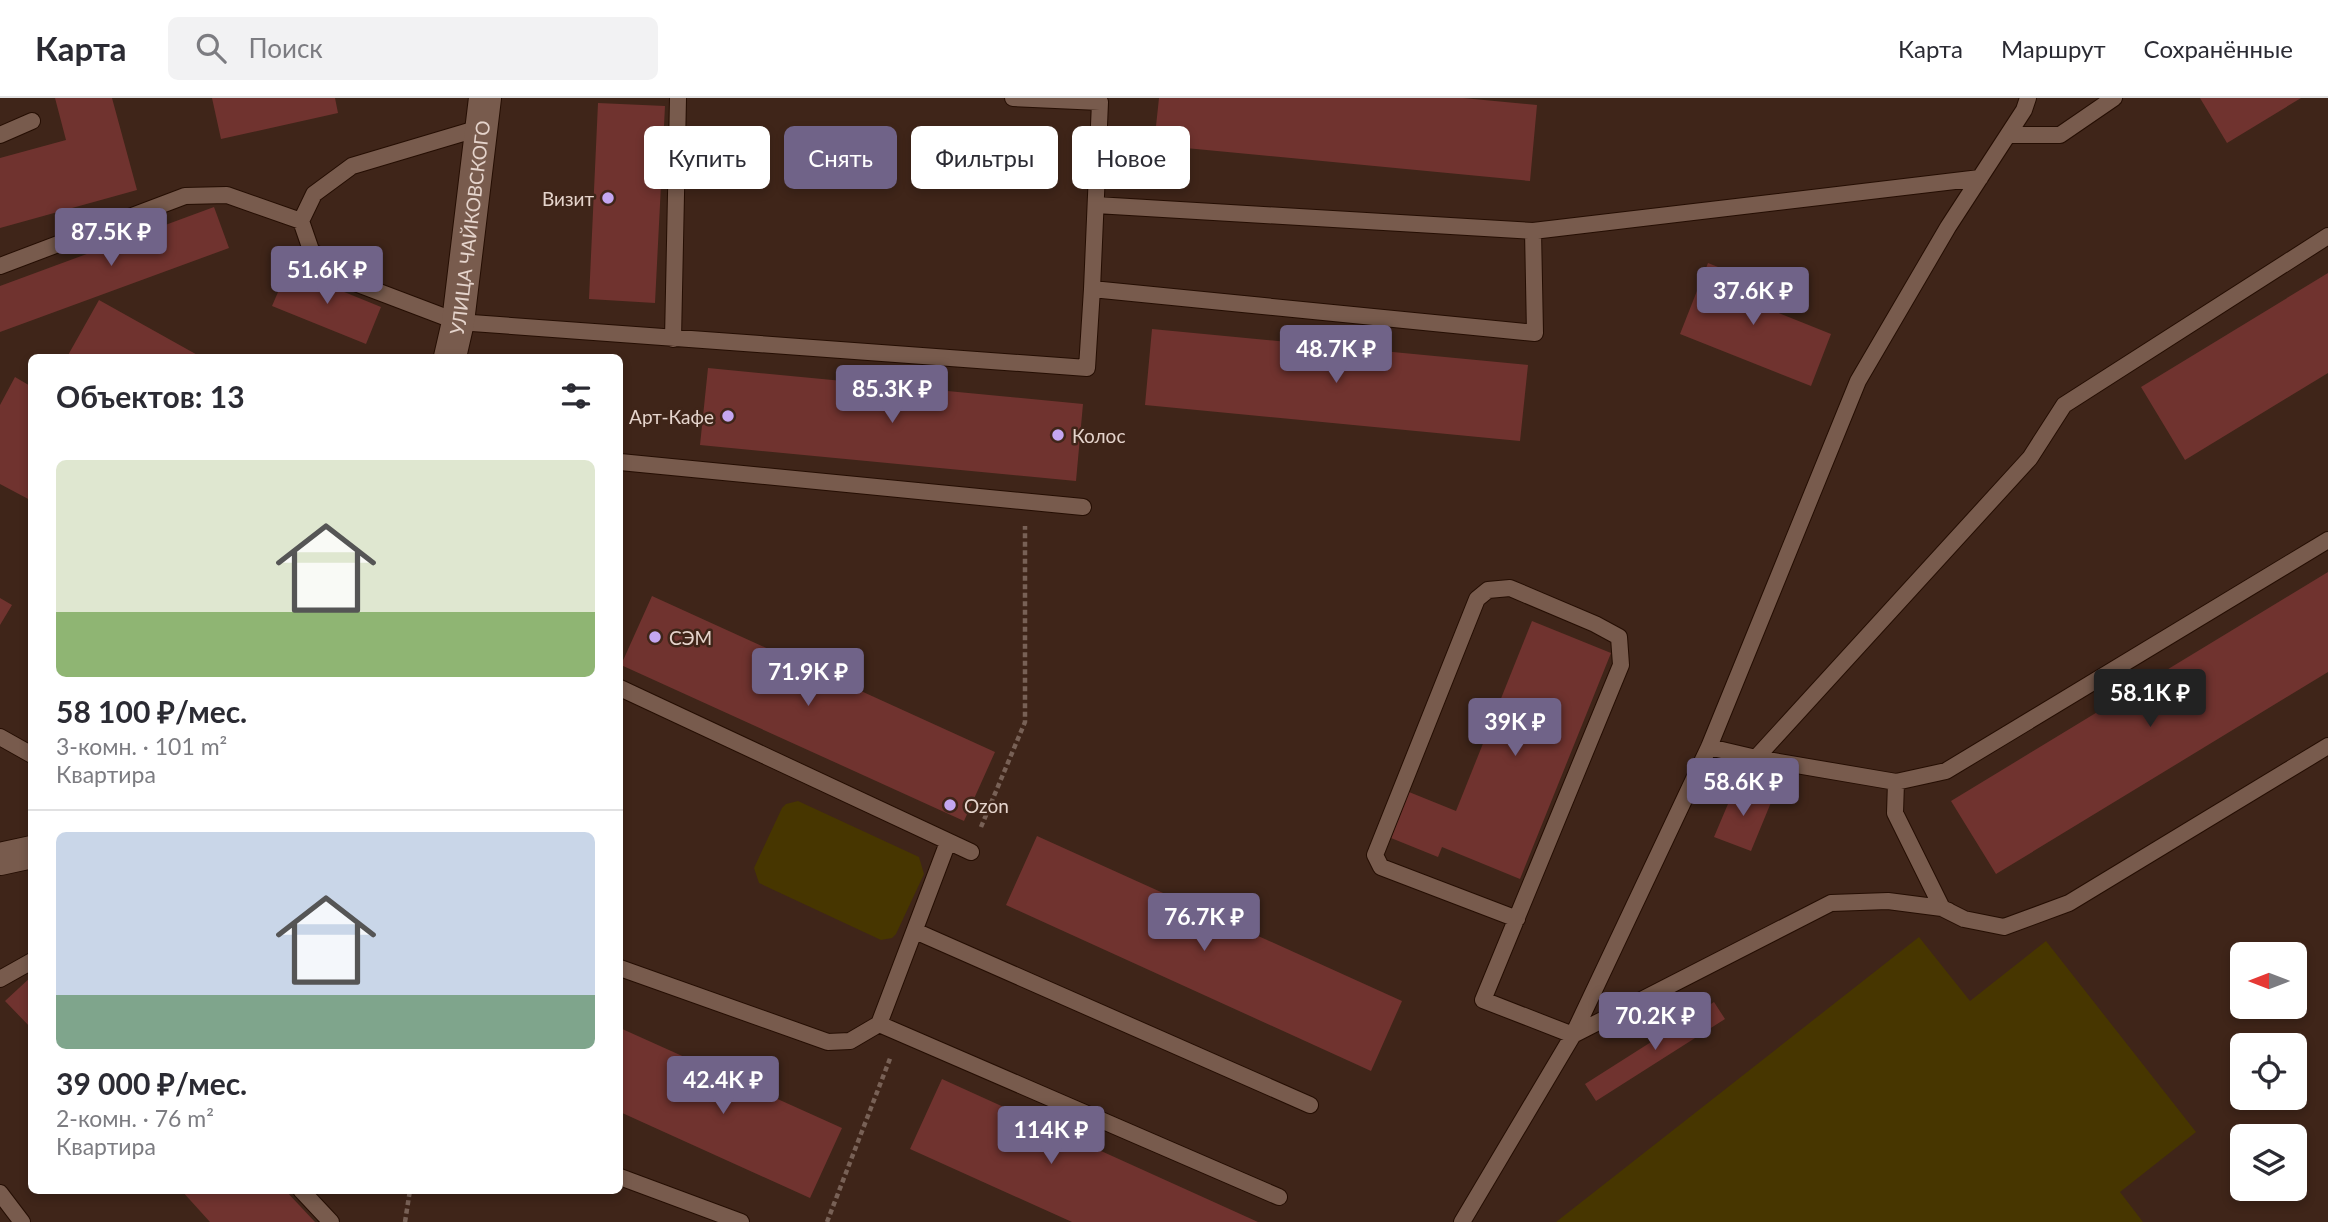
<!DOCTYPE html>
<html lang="ru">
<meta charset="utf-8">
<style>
:root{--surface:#fff;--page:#f2f2f3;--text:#2b2b33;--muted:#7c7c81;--line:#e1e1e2;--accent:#706388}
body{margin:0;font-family:Lato,sans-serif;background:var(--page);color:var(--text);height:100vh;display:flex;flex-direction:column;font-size:26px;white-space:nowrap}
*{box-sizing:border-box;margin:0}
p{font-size:23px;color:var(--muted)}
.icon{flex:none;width:38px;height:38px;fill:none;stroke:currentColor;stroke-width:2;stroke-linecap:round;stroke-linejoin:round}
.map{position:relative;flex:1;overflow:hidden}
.panel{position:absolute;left:28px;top:256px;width:595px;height:840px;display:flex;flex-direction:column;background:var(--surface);border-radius:10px;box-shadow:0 4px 10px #0003}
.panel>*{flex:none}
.top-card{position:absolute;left:644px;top:28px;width:665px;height:63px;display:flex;gap:14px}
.needle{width:46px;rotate:270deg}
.controls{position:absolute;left:2230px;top:844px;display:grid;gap:14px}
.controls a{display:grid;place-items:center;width:77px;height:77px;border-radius:10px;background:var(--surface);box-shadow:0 4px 10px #0003;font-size:35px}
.price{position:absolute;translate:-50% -60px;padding:0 16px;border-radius:7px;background:var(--accent);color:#fff;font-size:23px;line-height:46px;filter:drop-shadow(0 2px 4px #0008)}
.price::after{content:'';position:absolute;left:50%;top:42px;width:21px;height:16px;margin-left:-10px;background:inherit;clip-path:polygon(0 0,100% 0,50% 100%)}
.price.active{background:#222;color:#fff}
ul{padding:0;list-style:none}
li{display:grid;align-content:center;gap:14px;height:371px;padding:0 28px}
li+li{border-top:2px solid var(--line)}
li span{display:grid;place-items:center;height:217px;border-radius:10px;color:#555}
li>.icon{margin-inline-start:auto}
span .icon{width:126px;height:126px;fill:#fffc;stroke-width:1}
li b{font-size:30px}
h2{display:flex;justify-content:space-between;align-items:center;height:84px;padding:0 28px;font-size:30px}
.tag{padding:0 24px;border-radius:10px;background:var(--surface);box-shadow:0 4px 10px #0003;font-size:24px;line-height:63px}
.tag.active{background:var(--accent);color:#fff}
header{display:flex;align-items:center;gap:42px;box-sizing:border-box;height:98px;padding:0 35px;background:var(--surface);border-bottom:2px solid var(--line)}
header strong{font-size:33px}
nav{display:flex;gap:38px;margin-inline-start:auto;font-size:24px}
.search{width:490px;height:63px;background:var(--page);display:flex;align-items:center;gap:18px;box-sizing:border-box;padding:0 24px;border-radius:10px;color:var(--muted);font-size:26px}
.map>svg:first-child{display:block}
.green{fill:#473600}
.building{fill:#70332f}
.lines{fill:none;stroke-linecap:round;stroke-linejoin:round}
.service-casing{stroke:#250e03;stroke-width:18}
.minor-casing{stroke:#250e03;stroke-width:34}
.path{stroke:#786156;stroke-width:4.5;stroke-dasharray:5 3.5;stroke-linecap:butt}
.service{stroke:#785b4d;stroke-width:16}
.minor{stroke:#785b4d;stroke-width:32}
.poi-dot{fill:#c4a7f1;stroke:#3f2519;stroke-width:2.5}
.labels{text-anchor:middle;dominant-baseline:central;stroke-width:5;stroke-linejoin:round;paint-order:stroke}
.poi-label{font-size:19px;fill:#e5d4cc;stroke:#3f2519;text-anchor:start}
.street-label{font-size:19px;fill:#e5d4cc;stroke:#3f2519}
</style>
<header>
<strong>Карта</strong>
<div class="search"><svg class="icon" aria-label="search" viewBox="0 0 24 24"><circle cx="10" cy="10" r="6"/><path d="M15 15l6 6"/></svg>Поиск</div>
<nav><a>Карта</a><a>Маршрут</a><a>Сохранённые</a></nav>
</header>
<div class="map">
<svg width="2328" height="1124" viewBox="0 0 2328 1124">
<rect width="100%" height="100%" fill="#3f2519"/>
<!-- green -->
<path class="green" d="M798,703l121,56 5,17 -28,60 -4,4 -11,2 -122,-57 -5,-15 28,-60 4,-4z
M1919,839l51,64 76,-60 150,191 -76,60 23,30h-587z"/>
<!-- building -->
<path class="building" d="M55,0h57l25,92 -137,38v-70l66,-18z
M212,0h123l3,15 -117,26z
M1159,0h304l74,7 -7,76 -376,-36z
M2200,0h101l-74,45z
M598,5l67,3 -10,197 -66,-4z
M214,109l15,41 -229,84v-46z
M1708,165l60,24 -7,19 70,28 -20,52 -131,-52z
M288,171l93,38 -15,37 -94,-38z
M2328,175v100l-143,87 -44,-73z
M99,202l102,57h-134z
M1152,231l376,36 -8,76 -375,-36z
M708,270l375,36 -7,77 -376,-36z
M15,279l17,10v114l-32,-17v-79z
M2328,474v100l-332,202 -45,-73z
M652,498l343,156 -31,69 -343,-156z
M0,500l12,7 -12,20z
M1532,523l79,32 -91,226 -78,-32 -4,10 -47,-19 18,-46 47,19z
M1736,687l36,15 -21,51 -37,-14z
M1037,738l365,165 -31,70 -365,-166z
M32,878v53l-27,-28z
M1714,904l11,17 -129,82 -11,-17z
M620,930l222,100 -32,70 -190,-86z
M942,981l316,143h-186l-162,-73z
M181,1092h104l30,32h-105z"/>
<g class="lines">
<defs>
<path id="service" d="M1013,0l87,4 -8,187
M483,29l-131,39 -38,28 -13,27 10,29 39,31 108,41 629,46 5,-79 443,44 -2,-102
M0,37l32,-14
M2008,37h52l54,-37
M1096,107l437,26 447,-53
M0,168l185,-70 42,-1 74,26
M673,241l5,-241
M620,364l463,45
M620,590l351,164
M0,639l32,18
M1709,649l47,11 140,24 50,-11 382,-231
M1756,660l274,-300 34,-53 264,-169
M1896,684l-1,31 47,95 7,3
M1517,821l-136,-52 -6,-12 102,-256 11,-9 22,-2 85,36 24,13 2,28 -138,335 90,35 258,-132 57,-2 54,7 22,11 40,8 65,-24 259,-157
M915,833l395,174
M620,870l208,74 22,-1 29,-17 69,-182
M0,881l32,-18
M879,926l400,173
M620,1079l121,45
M301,1092l30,32
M0,1095l22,29
M1462,1124l111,-187 136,-288 149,-366 90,-154 76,-117 4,-12"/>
<g id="minor">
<path id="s1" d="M450,259l8,-35 27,-224"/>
<path d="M0,761l32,-7"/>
</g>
</defs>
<!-- service casing -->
<use href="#service" class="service-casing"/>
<!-- minor casing -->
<use href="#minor" class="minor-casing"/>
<!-- path -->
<path class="path" d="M981,729l44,-105v-196
M405,1124l5,-32
M827,1124l64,-166"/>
<!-- service -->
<use href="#service" class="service"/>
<!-- minor -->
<use href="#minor" class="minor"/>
</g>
<!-- markers -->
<g class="poi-dot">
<circle cx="608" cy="100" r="7"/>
<circle cx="728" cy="318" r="7"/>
<circle cx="1058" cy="337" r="7"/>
<circle cx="655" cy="539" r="7"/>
<circle cx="950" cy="707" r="7"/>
</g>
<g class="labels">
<!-- poi labels -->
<g class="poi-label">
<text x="594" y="100" text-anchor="end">Визит</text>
<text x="714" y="318" text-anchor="end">Арт-Кафе</text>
<text x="1072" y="337">Колос</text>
<text x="669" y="539">СЭМ</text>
<text x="964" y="707">Ozon</text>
</g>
<!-- street labels -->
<g class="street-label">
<text stroke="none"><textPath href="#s1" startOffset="131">УЛИЦА ЧАЙКОВСКОГО</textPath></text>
</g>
</g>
</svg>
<div class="controls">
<a><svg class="needle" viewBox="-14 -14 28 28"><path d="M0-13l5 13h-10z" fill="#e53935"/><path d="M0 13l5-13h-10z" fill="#7c7c81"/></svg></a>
<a><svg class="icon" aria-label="locate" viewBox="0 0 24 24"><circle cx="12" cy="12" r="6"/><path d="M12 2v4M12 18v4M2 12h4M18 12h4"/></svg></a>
<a><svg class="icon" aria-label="layers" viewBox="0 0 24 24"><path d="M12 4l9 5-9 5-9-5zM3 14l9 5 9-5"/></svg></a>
</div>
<b class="price" style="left:111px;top:170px">87.5K ₽</b>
<b class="price" style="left:327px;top:208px">51.6K ₽</b>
<b class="price" style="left:1753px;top:229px">37.6K ₽</b>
<b class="price" style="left:1336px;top:287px">48.7K ₽</b>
<b class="price" style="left:892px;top:327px">85.3K ₽</b>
<b class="price" style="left:808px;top:610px">71.9K ₽</b>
<b class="price active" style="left:2150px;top:631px">58.1K ₽</b>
<b class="price" style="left:1515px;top:660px">39K ₽</b>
<b class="price" style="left:1743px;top:720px">58.6K ₽</b>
<b class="price" style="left:1204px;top:855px">76.7K ₽</b>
<b class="price" style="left:1655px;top:954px">70.2K ₽</b>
<b class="price" style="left:723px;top:1018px">42.4K ₽</b>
<b class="price" style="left:1051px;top:1068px">114K ₽</b>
<div class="top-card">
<a class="tag">Купить</a>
<a class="tag active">Снять</a>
<a class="tag">Фильтры</a>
<a class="tag">Новое</a>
</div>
<section class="panel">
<h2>Объектов: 13<svg class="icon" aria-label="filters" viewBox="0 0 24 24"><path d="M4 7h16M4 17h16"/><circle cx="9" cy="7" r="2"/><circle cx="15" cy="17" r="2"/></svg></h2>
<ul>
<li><span style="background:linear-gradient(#dfe7d0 70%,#8fb573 0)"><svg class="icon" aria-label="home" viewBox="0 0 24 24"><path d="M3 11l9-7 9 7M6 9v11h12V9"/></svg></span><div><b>58 100 ₽/мес.</b><p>3-комн. · 101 m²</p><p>Квартира</p></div></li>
<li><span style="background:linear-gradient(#c9d6e8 75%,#7fa58c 0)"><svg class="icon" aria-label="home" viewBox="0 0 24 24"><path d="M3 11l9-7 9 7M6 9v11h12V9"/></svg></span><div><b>39 000 ₽/мес.</b><p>2-комн. · 76 m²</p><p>Квартира</p></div></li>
</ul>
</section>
</div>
